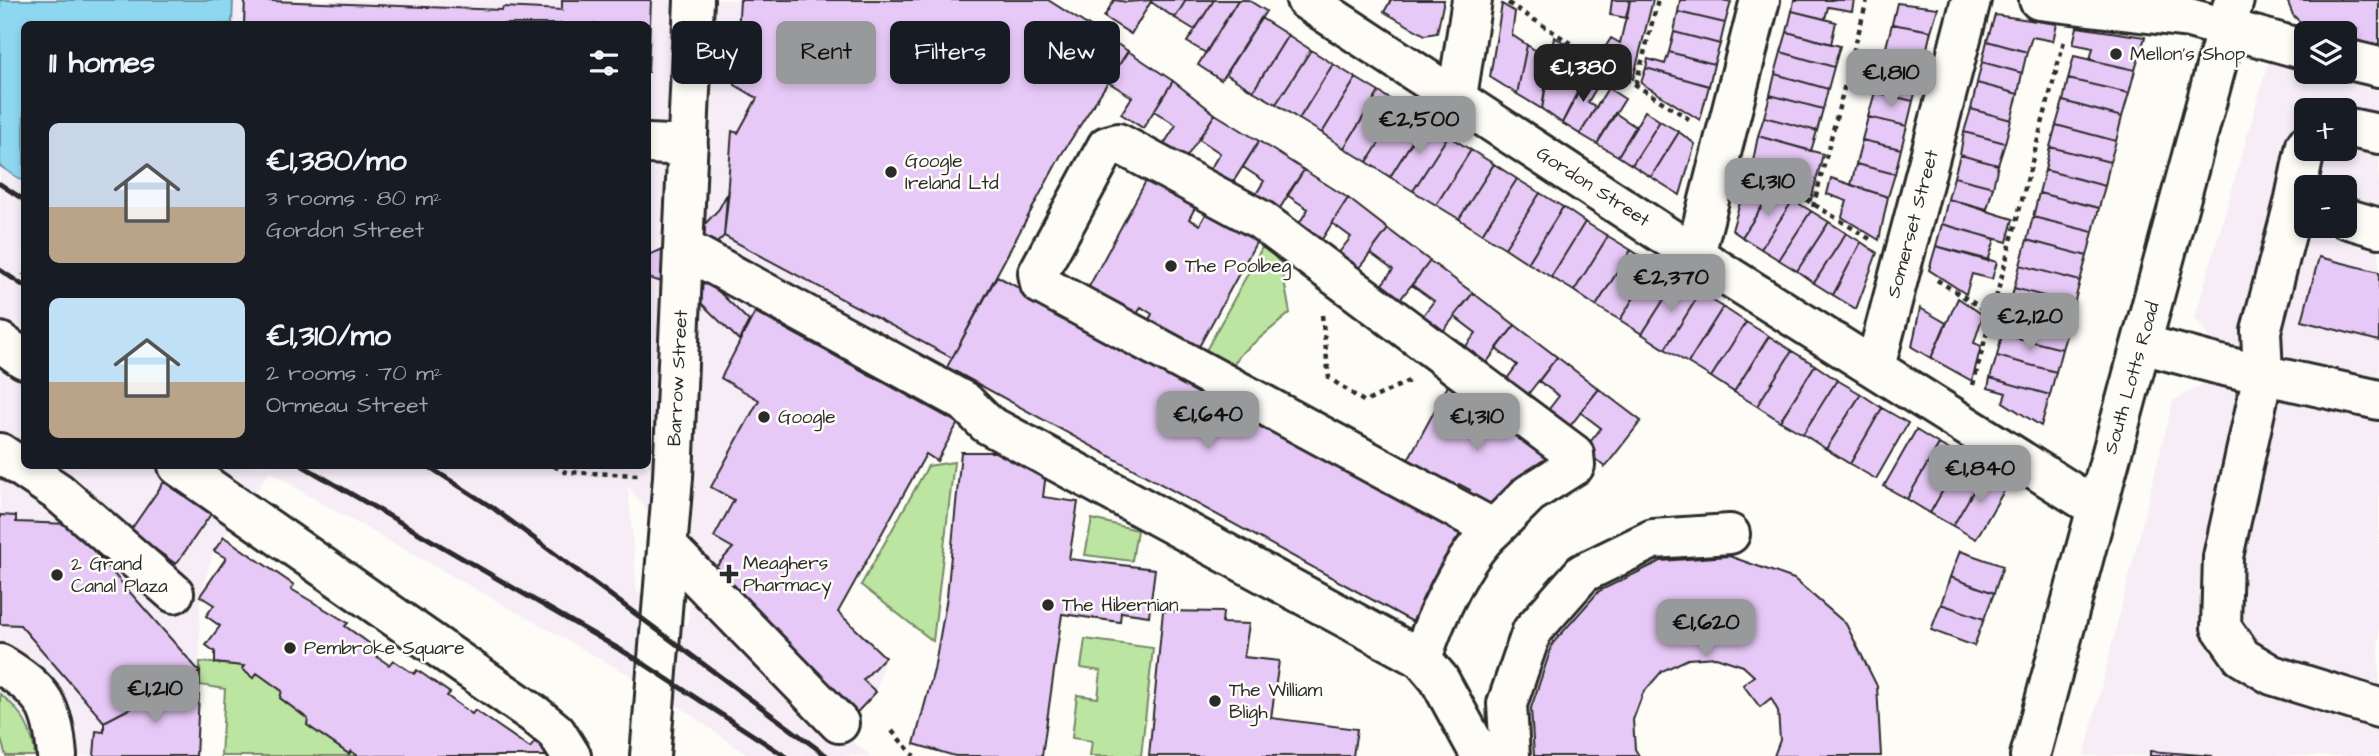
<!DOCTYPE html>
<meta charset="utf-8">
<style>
:root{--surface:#171b24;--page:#242831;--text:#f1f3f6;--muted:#9ea1a6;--accent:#98999b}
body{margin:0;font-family:"Architects Daughter",sans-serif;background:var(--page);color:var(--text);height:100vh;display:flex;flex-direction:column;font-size:26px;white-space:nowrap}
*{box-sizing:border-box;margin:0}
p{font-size:23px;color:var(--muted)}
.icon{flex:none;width:38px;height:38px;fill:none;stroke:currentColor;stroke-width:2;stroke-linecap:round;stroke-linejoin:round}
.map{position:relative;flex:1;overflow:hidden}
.side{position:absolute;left:21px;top:21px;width:630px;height:448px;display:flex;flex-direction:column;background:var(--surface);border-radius:10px;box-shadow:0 4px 10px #0003}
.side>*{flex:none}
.banner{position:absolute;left:672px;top:21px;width:665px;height:63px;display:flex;gap:14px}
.controls{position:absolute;left:2294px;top:21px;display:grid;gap:14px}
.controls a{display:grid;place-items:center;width:63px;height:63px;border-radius:10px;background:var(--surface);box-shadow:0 4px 10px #0003;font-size:35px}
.price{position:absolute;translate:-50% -60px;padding:0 16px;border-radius:14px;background:var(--accent);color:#111;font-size:23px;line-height:46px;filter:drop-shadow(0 2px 4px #0008)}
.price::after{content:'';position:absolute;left:50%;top:42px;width:21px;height:16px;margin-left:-10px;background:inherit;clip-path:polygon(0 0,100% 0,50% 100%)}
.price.active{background:#222;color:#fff}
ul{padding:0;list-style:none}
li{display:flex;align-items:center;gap:21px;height:175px;padding:0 28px}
li span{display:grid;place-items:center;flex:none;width:196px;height:140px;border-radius:10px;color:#555}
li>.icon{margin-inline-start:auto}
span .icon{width:84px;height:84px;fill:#fffc;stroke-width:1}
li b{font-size:30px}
h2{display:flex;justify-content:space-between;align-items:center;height:84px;padding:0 28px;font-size:30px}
.chip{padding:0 24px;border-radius:10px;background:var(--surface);box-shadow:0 4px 10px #0003;font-size:24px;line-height:63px}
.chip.active{background:var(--accent);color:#111}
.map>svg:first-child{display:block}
.built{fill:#f6edf7;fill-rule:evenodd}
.green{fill:#bce5a2;stroke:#748866;stroke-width:2}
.water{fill:#8ed7f0;stroke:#6692a1;stroke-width:2}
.building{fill:#e7c9f7;stroke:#2b2b2b;stroke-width:2}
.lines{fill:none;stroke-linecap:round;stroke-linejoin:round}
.minor-casing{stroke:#2b2b2b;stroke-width:44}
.path{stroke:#2b2b2b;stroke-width:4.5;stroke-dasharray:5 5;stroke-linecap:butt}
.minor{stroke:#fdfcf7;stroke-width:38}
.rail{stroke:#2b2b2b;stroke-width:5}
.poi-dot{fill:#2b2b2b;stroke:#fdfcf7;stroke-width:2.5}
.labels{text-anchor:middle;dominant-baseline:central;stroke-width:5;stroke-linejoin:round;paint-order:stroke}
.poi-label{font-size:19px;fill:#2b2b2b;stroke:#fdfcf7;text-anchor:start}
.street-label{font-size:19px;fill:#2b2b2b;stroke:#fdfcf7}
</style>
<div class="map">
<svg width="2379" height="756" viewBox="0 0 2379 756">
<rect width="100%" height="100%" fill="#fdfcf7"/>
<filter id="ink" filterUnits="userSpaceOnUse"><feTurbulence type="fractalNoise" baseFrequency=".0143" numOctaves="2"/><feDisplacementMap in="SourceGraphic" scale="14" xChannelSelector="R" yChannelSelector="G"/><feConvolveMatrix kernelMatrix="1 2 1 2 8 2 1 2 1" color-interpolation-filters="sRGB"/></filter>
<g filter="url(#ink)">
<!-- built -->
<path class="built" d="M233,0h815l80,51 -67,104 -114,212 11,56 -21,38 -11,-6 -88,157 47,45 -9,35 -37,39 32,25h-122l-93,-66 -347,-194 -39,-25 -56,79 -14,46 -1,160h-199v-590l24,16v284h624v-442h-416zM628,486l65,84 -5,55 -51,-33z
M2268,63l111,28v665h-295l89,-355 43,-24 6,-23 -27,-36zM2306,110h39v39h-39zM2306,187h39v39h-39z"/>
<!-- green -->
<path class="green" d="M1264,244l17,20 9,49 -48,40 -11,14 -27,-13z
M954,462l-21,179 -72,-56 67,-119z
M1092,519l45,11 -5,31 -47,-6z
M1085,639l68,9 -12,108h-51l2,-15 -20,-3 5,-43 21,3 3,-27 -20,-3z
M200,662l44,4 9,12 4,-5 25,18 -2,7 28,21 -1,6 42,29 2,-3 7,5h-137l4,-67 -25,-4z
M0,694c21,16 33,35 35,62h-29l-6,-20z"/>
<!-- water -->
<path class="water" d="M0,0h233l-1,24h-208v158l-24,-16z"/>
<!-- building -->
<path class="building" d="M245,0l257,10 1,-3 59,3v-10h89l-3,73v-49h-404z
M740,0h308l80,51 -67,104 -109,203 -228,-122 8,-105 6,2 19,-35 -22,-13z
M1114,0l13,2 25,-2 -21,34 -27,-17z
M1152,0h34l-11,18 -24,-16z
M1186,0h28l-19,30 -20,-12z
M1214,0h24l-32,53 -19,-11z
M1238,0h10l18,11 -45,69 -23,-15z
M1391,0h53l-7,33 -12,2 -41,-23z
M1612,0h18l-3,18 -17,-3z
M1630,0h23l-20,79 -34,-22 12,-19 9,5z
M1680,0h42l9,2 -6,21 -47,-11z
M1794,0h60l-2,11 -24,-4 -3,12 -33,-8z
M2287,0h92v51l-25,-4 3,-18 -18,-3 -21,4 -14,-4 -11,-11z
M1897,3l41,5 -7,23 -39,-7z
M1502,4l13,8 -3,23 15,10 -10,49 -27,-17z
M1792,11l44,11 -5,22 -44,-12z
M1678,12l47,11 -5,21 -46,-12z
M1995,15l62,9 -4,17 -21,-4 -5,15 -40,-11z
M1261,18l27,17 -35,56 -27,-17z
M1892,24l39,7 -6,26 -39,-10z
M2077,27l68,10 -10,33 -45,-10 3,-12 -20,-4z
M1674,32l46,12 -6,20 -45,-12z
M1787,32l53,14 -6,21 -53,-15z
M1288,35l23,15 -35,54 -23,-13z
M1554,37l18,10 -6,35 13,7 -17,34 -20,-14z
M1987,41l40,11 -5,21 -40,-11z
M1527,45l22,14 -7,50 -25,-15z
M1886,47l39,10 -6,22 -39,-10z
M1311,50l22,14 -34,55 -23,-15z
M1128,51l45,30 -30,47 -22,-14 11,-17 -24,-15z
M1669,52l45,12 -5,22 -63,-18 2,-9 17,5z
M1781,52l53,15 -6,22 -53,-15z
M2074,56l61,14 -6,23 -61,-14z
M1982,62l40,11 -4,21 -41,-11z
M1333,64l23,14 -34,55 -23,-14z
M1646,68l63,18 -9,34 -59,-37z
M1591,69l12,8 -15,25 8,5 -16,27 -18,-11z
M1880,69l39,10 -6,22 -38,-9z
M1775,74l53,15 -5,20 -53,-14z
M1356,78l23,14 -35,56 -22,-15z
M2068,79l61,14 -7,24 -59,-16z
M1173,81l42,33 -29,44 -22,-14 12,-19 -22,-14z
M1977,83l41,11 -7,26 -40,-11z
M1608,88l17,11 -28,45 -17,-10z
M1379,92l23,15 -35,55 -23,-14z
M1875,92l38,9 -6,25 -39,-9z
M1770,95l53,14 -6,22 -53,-14z
M2063,101l59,16 -6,24 -60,-16z
M1402,107l23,14 -35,56 -23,-15z
M1971,109l40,11 -6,23 -41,-11z
M1645,111l15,10 -28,44 -14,-9z
M1615,113l21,14 -18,29 -21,-12z
M1215,114l44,27 -31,49 -22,-14 14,-23 -21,-14z
M1764,117l53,14 -6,20 -53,-15z
M1868,117l39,9 -6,23 -39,-9z
M1425,121l23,15 -35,55 -23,-14z
M1660,121l19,11 -28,45 -19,-12z
M2056,125l60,16 -6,21 -60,-15z
M1679,132l16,12 -15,51 -29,-18z
M1964,132l41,11 -7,22 -38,-10z
M1448,136l23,14 -35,55 -23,-14z
M1758,136l65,18 -12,46 -58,-39z
M1862,140l39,9 -6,25 -39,-10z
M1259,141l45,29 -31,49 -23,-15 14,-23 -21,-14z
M2050,147l60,15 -5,24 -60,-16z
M1471,150l23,14 -35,55 -23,-14z
M1960,155l38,10 -5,22 -39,-10z
M1494,164l23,15 -35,55 -23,-15z
M1856,164l39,10 -7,23 -37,-12z
M1304,170l44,28 -31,49 -23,-15 14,-23 -21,-14z
M2045,170l60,16 -6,22 -60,-15z
M1749,172l26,15 -33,50 -10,-7z
M1954,177l39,10 -6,22 -39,-10z
M1831,178l57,19 -9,43 -37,-23 5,-16 -20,-7z
M1147,179l49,27 -7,13 11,6 7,-13 51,27 -63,115 -50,-27 7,-13 -11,-7 -7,13 -49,-26z
M1517,179l23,14 -35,55 -23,-14z
M1775,187l18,13 -32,49 -19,-12z
M729,190l-5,46 -17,17v27l42,41 -10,19 -39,-38 -34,-19 -18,-5v-23l44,-17 27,-29z
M1540,193l23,14 -35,56 -23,-15z
M2039,193l60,15 -6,24 -60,-15z
M1348,198l40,31 -34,46 -20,-16 17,-22 -19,-14z
M1948,199l65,20 -6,23 -65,-18z
M1793,200l18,11 -32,49 -18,-11z
M1563,207l22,15 -34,55 -23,-14z
M1811,211l18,11 -32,49 -18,-11z
M2033,217l60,15 -6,24 -60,-16z
M1585,222l23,14 -34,55 -23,-14z
M1829,222l17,11 -32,50 -17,-12z
M1942,224l53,15 -7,22 -52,-15z
M1388,229l42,32 -35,45 -19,-14 17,-22 -23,-17z
M1846,233l15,9 -28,53 -19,-12z
M1608,236l23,14 -35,56 -22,-15z
M2027,240l60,16 -7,25 -60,-16z
M1861,242l16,11 -21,56 -23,-14z
M1936,246l61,16 -5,17 -20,-5 -6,20 -37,-24z
M1631,250l23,15 -34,55 -24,-14z
M2319,257l60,15v69l-77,-20z
M1430,261l43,32 -36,46 -20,-16 17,-22 -22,-16z
M1654,265l23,14 -35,55 -22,-14z
M2020,265l60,16 -6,23 -60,-16z
M997,276l464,256 -4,8 12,7 -36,67 -13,-7 -7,15 -466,-255z
M1677,279l23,14 -35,56 -23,-15z
M2014,288l60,16 -5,22 -60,-16z
M1473,293l42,32 -35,46 -21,-16 17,-22 -22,-17z
M1700,293l23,14 -35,56 -23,-14z
M1958,298l25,17 -9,28 7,3 -9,35 -41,-23z
M1723,307l23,15 -35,55 -23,-14z
M1920,308l26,15 -15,35 -19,-11z
M2009,310l60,16 -7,23 -60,-15z
M755,312l203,111 -21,38 -11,-7 -88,158 47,45 -22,23 13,12 -29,31 -139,-148 25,-27 -19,-11 20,-37 -23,-13 48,-87 -38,-22z
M1746,322l23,14 -35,56 -23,-15z
M1515,325l42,32 -35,45 -21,-15 16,-22 -21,-16z
M2002,334l60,15 -6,23 -59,-16z
M1769,336l23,15 -35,55 -23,-14z
M1792,351l23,14 -35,56 -23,-15z
M1997,356l59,16 -6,23 -60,-17z
M1557,357l42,32 -36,46 -21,-17 17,-22 -20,-15z
M1815,365l22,15 -34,54 -23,-13z
M1990,378l60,17 -9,31 -38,-24 3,-9 -18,-5z
M1837,380l24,14 -35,55 -23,-15z
M1449,384l50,27 -6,11 11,6 6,-11 47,49 -63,49 -29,-16 5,-9 -11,-6 -5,9 -50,-26z
M1599,389l42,32 -36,46 -21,-17 17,-22 -21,-16z
M1861,394l21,14 -32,56 -24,-15z
M1882,408l26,15 -32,56 -26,-15z
M1916,430l23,14 -32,55 -23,-13z
M1939,444l23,13 -32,56 -23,-14z
M961,452h60l26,13 -4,32 35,5 -9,57 86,10 -6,47 -28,-4 -1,10 -58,-8 -20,142h-87l-41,-12 20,-74 13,-73z
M1962,457l23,14 -32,55 -23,-13z
M1985,471l23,13 -32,55 -23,-13z
M164,482l47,32 -35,50 -46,-33z
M0,515l16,1v6l54,2 130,148 -96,50 -84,-97 -20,-1z
M224,537l70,48 -3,4 57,34 -3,3 28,20 -4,5 20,14 4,-5 21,14 3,-4 33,23 -3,3 25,18 3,-4 55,38 6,-8 19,16h-197l-7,-5 -2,3 -42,-29 1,-6 -28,-21 2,-7 -25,-18 -4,5 -11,-9 2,-3 -29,-3v-11l-9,-7 14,-19 -14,-10 8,-11 -14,-9 26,-38 -12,-7z
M1960,551l43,15 -9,27 -44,-16z
M1729,556l65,23 52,45 31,62 4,70h-107l6,-16 -2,-29 -7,-13 -11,9 -17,-22 11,-9 -11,-10 -27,-9 -28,2 -26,12 -19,22 -10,27 2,29 4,7h-105l-3,-48 22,-65 46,-52 62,-30z
M1950,577l44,16 -10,26 -43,-15z
M1941,604l43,15 -10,27 -43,-16z
M1163,611l60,1 -1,11 27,1 -5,33 35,4 -8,57 86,11 -4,27h-204z
M200,672l-4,84h-102l2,-25 8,1v-10z
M2150,751l63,5h-63z"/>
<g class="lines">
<defs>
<path id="minor" d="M1306,0l389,255 400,252
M2039,0l150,18 117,32
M2345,59l34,8
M1457,97l15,-97
M2345,127l34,7
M1118,143l143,77 313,234 1,11 -46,29 -35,35 -454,-245 -2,-11 69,-127z
M648,144l40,2
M2294,203l12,-58
M2306,207l-12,-4 -33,128 2,44 -40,182 -2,70 21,30 30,18 107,33
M2345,218l34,10
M685,249l280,153 22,22 435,235 17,20 42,77
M1695,255l65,-255
M0,342l24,17
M2142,344l78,21 159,35
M1875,367l96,-367
M0,453l58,39 116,101
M178,466l356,248 22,18 15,24
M668,547l171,176
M1422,659c12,-40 40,-102 72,-130
M0,664c43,26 53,42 57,92
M650,756l23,-279 21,-477
M1510,756l-3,-52 25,-73 51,-58 70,-34 77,-5
M2030,756l204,-756"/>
</defs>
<!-- minor casing -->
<use href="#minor" class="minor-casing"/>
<!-- path -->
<path class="path" d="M1508,3l184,118
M1636,84l22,-84
M1755,168l115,71
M1813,207l54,-207
M24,275v-1
M1937,280l56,35
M1322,315l7,63 36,24 48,-23
M1973,385l91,-344
M554,466l11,6 73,3
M892,731l22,25"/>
<!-- minor -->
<use href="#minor" class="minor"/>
<!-- rail -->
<path class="rail" d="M0,184l24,16
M0,270l24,16
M303,466l335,194 147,96
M428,466l65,42 334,248"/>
</g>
</g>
<!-- markers -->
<g class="poi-dot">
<circle cx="2116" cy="54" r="7"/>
<circle cx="891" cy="172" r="7"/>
<circle cx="1171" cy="266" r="7"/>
<circle cx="764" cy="417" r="7"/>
<path d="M725.5 563.5h7v7h7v7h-7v7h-7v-7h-7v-7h7z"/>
<circle cx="57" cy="575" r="7"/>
<circle cx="1048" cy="605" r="7"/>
<circle cx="290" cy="648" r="7"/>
<circle cx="1215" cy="701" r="7"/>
</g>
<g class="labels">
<!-- poi labels -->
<g class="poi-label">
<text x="2130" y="54">Mellon's Shop</text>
<text x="905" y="161">Google<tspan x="905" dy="22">Ireland Ltd</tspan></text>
<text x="1185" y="266">The Poolbeg</text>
<text x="778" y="417">Google</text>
<text x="743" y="563">Meaghers<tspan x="743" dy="22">Pharmacy</tspan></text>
<text x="71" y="564">2 Grand<tspan x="71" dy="22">Canal Plaza</tspan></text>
<text x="1062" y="605">The Hibernian</text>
<text x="304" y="648">Pembroke Square</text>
<text x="1229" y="690">The William<tspan x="1229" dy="22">Bligh</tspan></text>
</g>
<!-- street labels -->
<g class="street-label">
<text transform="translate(1593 187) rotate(33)">Gordon Street</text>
<text transform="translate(1913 224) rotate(-75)">Somerset Street</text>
<text transform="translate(678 378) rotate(-87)">Barrow Street</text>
<text transform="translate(2132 378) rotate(-74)">South Lotts Road</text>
</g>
</g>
</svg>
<div class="controls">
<a><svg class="icon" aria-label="layers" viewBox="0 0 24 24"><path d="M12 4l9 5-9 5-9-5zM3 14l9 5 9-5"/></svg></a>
<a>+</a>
<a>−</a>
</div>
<b class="price active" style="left:1583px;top:104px">€1,380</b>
<b class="price" style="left:1891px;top:109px">€1,810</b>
<b class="price" style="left:1419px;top:156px">€2,500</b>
<b class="price" style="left:1768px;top:218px">€1,310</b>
<b class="price" style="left:1671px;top:314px">€2,370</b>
<b class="price" style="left:2030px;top:353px">€2,120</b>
<b class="price" style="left:1208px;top:451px">€1,640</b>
<b class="price" style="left:1477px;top:453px">€1,310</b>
<b class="price" style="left:1980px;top:505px">€1,840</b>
<b class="price" style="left:1706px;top:659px">€1,620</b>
<b class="price" style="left:155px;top:725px">€1,210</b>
<div class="banner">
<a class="chip">Buy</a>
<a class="chip active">Rent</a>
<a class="chip">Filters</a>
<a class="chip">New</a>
</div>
<section class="side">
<h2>11 homes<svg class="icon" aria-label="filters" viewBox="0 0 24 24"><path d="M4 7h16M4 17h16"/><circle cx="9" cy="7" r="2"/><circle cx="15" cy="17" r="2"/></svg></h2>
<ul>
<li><span style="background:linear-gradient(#c9d6e8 60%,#b9a48a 0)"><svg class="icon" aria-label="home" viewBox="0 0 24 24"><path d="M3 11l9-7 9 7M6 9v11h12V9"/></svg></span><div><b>€1,380/mo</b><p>3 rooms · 80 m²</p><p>Gordon Street</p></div></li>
<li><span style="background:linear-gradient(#bfe0f5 60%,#b9a48a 0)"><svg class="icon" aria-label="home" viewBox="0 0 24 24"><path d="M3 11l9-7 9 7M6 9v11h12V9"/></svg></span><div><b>€1,310/mo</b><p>2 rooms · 70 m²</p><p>Ormeau Street</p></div></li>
</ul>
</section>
</div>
